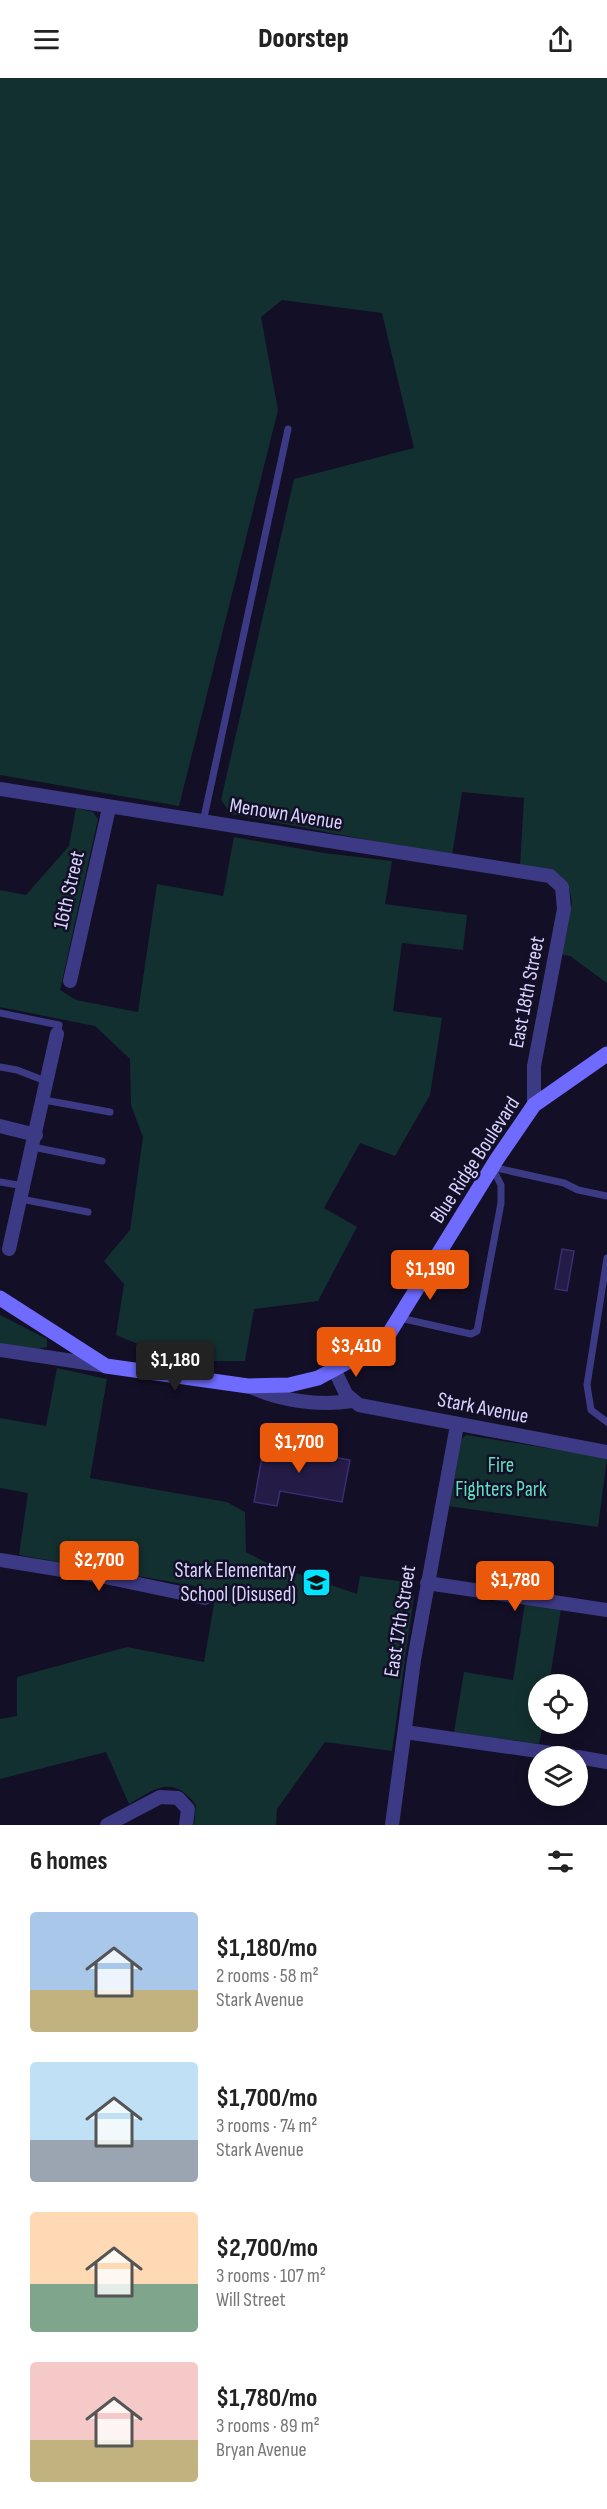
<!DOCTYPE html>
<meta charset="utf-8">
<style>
:root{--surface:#fff;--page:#f6f6f6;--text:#222;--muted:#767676;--accent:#ea580c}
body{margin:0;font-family:"Sofia Sans Condensed",sans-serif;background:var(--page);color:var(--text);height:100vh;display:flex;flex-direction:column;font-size:22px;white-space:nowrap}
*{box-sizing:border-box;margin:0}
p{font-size:20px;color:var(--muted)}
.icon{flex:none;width:33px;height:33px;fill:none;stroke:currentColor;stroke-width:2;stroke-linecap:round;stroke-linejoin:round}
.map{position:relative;height:1747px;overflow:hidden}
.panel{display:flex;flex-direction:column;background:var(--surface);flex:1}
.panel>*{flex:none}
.controls{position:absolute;left:528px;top:1596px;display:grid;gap:12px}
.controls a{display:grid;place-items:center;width:60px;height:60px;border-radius:50%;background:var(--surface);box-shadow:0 3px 15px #0003;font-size:30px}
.price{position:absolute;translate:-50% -51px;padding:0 14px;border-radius:6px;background:var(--accent);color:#fff;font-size:20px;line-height:39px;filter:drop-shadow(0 2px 3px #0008)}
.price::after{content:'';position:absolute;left:50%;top:36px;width:18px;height:14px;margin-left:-9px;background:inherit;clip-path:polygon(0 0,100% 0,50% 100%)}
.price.on{background:#222;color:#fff}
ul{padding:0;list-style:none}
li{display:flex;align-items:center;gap:18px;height:150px;padding:0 30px}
li span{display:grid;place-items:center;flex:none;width:168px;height:120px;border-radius:6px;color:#555}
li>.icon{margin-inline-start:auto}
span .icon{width:72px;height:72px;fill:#fffc;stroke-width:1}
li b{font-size:26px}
h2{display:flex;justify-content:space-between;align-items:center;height:72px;padding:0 30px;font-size:26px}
header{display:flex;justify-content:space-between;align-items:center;height:78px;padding:0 30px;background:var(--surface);font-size:27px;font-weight:800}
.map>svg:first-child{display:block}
.green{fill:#12302f}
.building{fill:#241b47;stroke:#3b2d73;stroke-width:1.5}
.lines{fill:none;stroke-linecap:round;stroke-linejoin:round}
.service{stroke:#3d3a85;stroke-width:7}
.minor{stroke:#3d3a85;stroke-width:14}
.secondary{stroke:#6f6bff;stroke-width:15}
.labels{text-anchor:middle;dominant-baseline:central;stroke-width:5;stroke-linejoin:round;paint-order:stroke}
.street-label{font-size:21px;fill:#d9d4ff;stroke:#130f26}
.park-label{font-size:21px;fill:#5fe0c0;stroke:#130f26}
.poi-label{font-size:21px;fill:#d9d4ff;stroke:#130f26;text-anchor:end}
</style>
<header><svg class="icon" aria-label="menu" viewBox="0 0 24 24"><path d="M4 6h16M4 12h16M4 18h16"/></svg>Doorstep<svg class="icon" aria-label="share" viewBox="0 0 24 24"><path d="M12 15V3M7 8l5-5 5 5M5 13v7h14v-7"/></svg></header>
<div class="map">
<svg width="607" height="1747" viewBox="0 0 607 1747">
<rect width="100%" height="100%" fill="#130f26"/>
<!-- green -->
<path class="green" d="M0,0h607v905l-37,-27 -9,-2 11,-52 -4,-19 -16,-11 -32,-6 4,-68 -62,-6 -10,64 -221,-42 -10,-14 73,-321 120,-31 -32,-135 -100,-13 -21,17 17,93 -99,396 -179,-31z
M76,730l17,4 5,7 -38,171 16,10 62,12 19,-128 66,12 11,-59 90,16 68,8 -7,43 82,11 -4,35 -61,-7 -9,68 49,7 -12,77 -35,61 -35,-13 -36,65 33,19 -39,74 -64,8 -9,52h-66l-63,-26 8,-51 -20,-23 26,-31 13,-93 -12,-32 -1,-46 -35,-33 -95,-19v-117l26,5 43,-49z
M0,1237l47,24v8l-9,2 -38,-6z
M57,1290l50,11 -17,99 137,24 18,10 1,40 23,12 88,30 3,-18 46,6 8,14 -22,155 -67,-9 -48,67 -1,16h-82l2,-20c-23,-30 -39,-18 -67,-1l-23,-52 -106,27v-60l17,-3v-39l110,-30 77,15 10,-58 -14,-17 -181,-32 9,-62 -28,-5v-70l46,8z
M466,1357l141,23 -9,69 -150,-21 12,-66z
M525,1525l36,6 -12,75h-11v40h5l-4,20 -85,-12 10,-60 49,8z"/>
<!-- building -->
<path class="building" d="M562,1171l12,2 -7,40 -12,-2z
M265,1362l26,5 -1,4 60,11 -8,42 -62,-11 -3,15 -23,-4z"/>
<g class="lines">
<!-- service -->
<path class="service" d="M203,744l85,-393
M0,935l59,12 -2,9
M0,989l17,3 31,12
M44,1022l66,12
M33,1069l69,14
M492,1089l72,16 14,7 29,6
M0,1104l24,4
M21,1121l67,13
M607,1180l-20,127 4,25 16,12
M400,1240l71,16 6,-3 24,-128v-18l-9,-18"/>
<!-- minor -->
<path class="minor" d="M0,711l550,87 12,11 2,22 -30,157v39
M70,903l39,-173
M0,1048l36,9
M9,1171l48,-215
M0,1272l106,16
M335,1293l11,23 13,11 248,47
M249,1308c30,15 70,20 103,15
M0,1482l105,17 100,21
M427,1505l180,27
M405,1654l167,24
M578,1679l29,5
M107,1747l53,-28 18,1 10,11 -2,16
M392,1747l22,-165 43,-235"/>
<!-- secondary -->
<path class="secondary" d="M0,1220l106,68 142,20 41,-1 29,-7 50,-27 22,-19 107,-173 37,-54 73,-51"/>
</g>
<!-- icons -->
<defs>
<symbol id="school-square" viewBox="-11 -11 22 22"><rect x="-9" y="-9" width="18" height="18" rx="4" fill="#00e5ff" stroke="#130f26"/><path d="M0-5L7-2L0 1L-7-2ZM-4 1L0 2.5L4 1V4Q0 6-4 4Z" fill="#111"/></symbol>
</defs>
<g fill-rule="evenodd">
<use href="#school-square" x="300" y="1488" width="33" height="33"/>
</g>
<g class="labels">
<!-- street labels -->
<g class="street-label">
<text transform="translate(286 736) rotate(9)">Menown Avenue</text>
<text transform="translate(69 812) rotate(-77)">16th Street</text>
<text transform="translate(527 914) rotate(-79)">East 18th Street</text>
<text transform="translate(475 1082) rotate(-57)">Blue Ridge Boulevard</text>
<text transform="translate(483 1330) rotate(11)">Stark Avenue</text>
<text transform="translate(400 1543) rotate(-81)">East 17th Street</text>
</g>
<!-- park labels -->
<g class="park-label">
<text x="501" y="1387">Fire<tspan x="501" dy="24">Fighters Park</tspan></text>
</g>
<!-- poi labels -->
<g class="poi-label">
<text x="296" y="1492">Stark Elementary<tspan x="296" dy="24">School (Disused)</tspan></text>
</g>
</g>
</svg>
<div class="controls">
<a><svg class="icon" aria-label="locate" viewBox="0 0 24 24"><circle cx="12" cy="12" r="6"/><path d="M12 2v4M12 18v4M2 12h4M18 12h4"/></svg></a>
<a><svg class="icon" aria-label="layers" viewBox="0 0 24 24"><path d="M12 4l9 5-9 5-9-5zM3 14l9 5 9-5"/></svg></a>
</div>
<b class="price" style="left:430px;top:1223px">$1,190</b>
<b class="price" style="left:356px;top:1300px">$3,410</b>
<b class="price on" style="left:175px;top:1314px">$1,180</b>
<b class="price" style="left:299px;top:1396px">$1,700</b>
<b class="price" style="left:99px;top:1514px">$2,700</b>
<b class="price" style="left:515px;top:1534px">$1,780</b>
</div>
<section class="panel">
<h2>6 homes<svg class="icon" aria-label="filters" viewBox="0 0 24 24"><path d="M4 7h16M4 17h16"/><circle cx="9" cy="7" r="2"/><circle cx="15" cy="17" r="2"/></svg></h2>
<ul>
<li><span style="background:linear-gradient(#a9c7e8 65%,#c2b280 0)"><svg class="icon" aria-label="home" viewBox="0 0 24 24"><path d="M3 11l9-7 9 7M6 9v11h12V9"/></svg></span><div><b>$1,180/mo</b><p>2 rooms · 58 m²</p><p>Stark Avenue</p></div></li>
<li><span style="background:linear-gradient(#bfe0f5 65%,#9aa5b1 0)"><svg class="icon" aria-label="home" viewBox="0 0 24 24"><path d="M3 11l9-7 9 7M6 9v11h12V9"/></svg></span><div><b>$1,700/mo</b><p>3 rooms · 74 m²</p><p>Stark Avenue</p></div></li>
<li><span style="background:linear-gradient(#ffd9b3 60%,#7fa58c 0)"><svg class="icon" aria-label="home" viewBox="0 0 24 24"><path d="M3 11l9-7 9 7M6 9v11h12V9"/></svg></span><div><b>$2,700/mo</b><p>3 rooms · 107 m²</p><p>Will Street</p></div></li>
<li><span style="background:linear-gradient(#f6c9c9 65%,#c2b280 0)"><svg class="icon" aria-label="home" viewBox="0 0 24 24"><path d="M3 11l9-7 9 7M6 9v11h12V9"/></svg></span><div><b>$1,780/mo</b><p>3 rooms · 89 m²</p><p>Bryan Avenue</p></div></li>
</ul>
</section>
